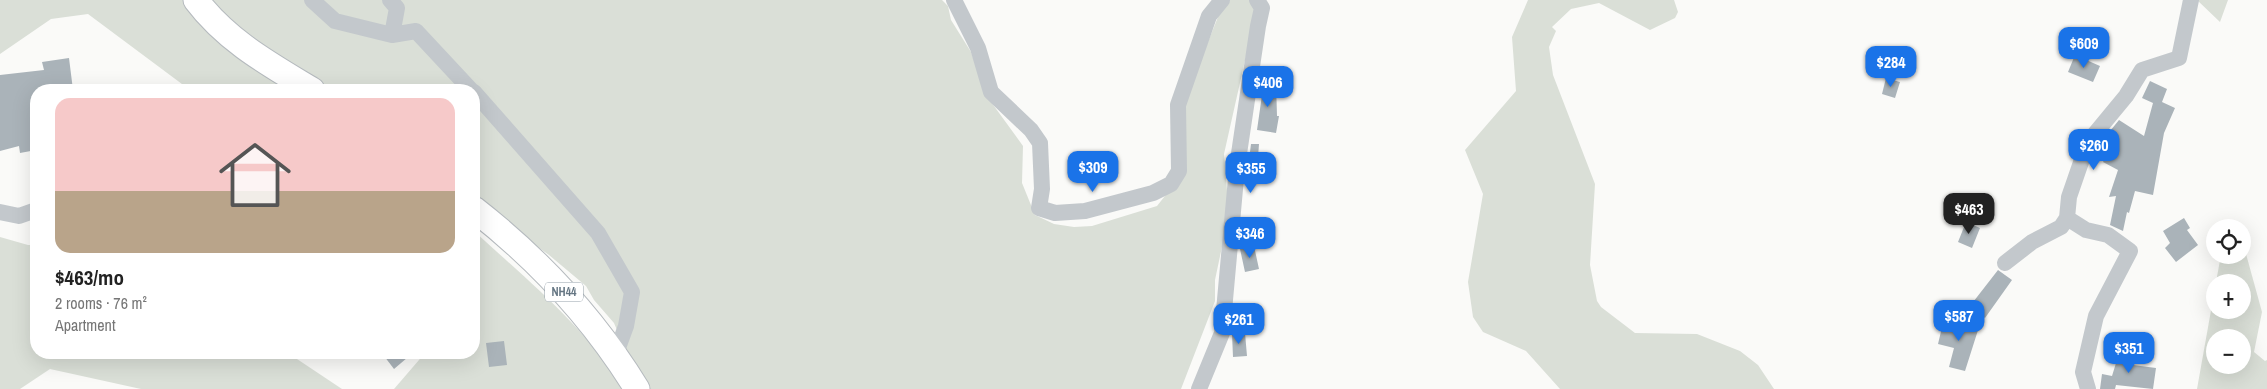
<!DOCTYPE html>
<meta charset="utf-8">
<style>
:root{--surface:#fff;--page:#f2f2f2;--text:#222;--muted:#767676;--line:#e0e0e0;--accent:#1a73e8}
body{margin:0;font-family:"Archivo Narrow",sans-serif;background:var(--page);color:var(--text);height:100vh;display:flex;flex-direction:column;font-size:19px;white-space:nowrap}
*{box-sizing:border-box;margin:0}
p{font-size:16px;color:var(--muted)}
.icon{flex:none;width:28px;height:28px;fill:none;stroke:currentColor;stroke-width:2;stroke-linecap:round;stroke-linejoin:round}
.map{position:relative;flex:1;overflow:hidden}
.details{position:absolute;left:30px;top:84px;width:450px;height:275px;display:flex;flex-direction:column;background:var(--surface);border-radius:20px;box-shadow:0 5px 20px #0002}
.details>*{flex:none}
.fabs{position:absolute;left:2206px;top:219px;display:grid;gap:10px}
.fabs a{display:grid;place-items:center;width:45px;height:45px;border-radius:50%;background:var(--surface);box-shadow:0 5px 20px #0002;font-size:25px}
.price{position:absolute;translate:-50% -42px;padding:0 11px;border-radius:10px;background:var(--accent);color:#fff;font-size:16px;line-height:32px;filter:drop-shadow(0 1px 2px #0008)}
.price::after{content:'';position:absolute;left:50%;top:30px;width:15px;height:11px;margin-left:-8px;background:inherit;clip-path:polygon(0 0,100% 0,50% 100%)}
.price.selected{background:#222;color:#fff}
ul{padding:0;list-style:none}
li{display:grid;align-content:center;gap:10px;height:265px;padding:0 25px}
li+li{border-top:1px solid var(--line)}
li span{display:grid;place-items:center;height:155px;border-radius:15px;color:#555}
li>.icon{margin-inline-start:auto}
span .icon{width:90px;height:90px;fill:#fffc;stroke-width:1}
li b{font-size:21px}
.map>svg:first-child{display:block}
.green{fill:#dadfd7;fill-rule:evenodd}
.building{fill:#aab3b9}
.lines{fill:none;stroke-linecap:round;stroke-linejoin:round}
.primary-casing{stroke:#b5babe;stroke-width:27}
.minor{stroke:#c3c8cc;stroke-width:16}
.primary{stroke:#fff;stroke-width:25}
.labels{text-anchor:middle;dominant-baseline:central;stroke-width:5;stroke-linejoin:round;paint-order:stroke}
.shield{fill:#fff;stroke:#939fa8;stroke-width:1}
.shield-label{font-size:12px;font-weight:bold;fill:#657683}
</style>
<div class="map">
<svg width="2267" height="389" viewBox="0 0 2267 389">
<rect width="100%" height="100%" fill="#fafaf8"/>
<!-- green -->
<path class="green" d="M0,0h185l108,90h-103l-102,-76 -37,5 -51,35z
M201,0h741l6,6 3,14 20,32 15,43 37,51 -1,37 13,32 19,9 20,3 18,-1 65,-20 27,-34 -1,-68 39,-97 6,-7h23l6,7 -33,147 4,48 -5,40 -8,38v21l-34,88h-539l-28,-66 -20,-23 -8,-14 -37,-31 -35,-25 -40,-36v-104h-148z
M1528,0h146l4,12 -3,6 -25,12 -51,-27 -28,6 -19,18 4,4 -7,16 4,28 42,109 -5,81 7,36 4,6 34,26 62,1 43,17 18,14 16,24h-214l-34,-38 -43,-19 -10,-15 -5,-35 15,-88 -18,-44 51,-59 -4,-54z
M2197,0h31l-8,22z
M474,231c53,49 112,96 149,158h-229l31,-36 49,-1z
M0,237l28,8h8v107l252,1 54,36h-201l-91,-20 -30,20h-20z
M2243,243l19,69 -8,40 11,9 2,-1v29h-70l18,-101v22h27v-28h-26l5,-27h21zM2215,338h27v27h-27z"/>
<!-- building -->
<path class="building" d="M2075,55l25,11 -7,16 -25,-10z
M69,58l4,32h-37v60l-16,3 -1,-7 -19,5v-76l44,-5 -2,-8z
M1886,78l14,4 -5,16 -13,-4z
M2150,81l17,8 -5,13 13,6 -11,25 -11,62 -18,-4 -6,22 -2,-1 -4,19 -13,-6 6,-29 -7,1 9,-27 -15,-8 9,-17 -10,-4 17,-21 25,16 9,-33 -11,-5z
M1260,82h16l1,34h2l-3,17 -19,-3 5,-35h-3z
M1251,144h8l-3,40h-10z
M2184,218l6,10 -3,2 11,15 -22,17 -11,-14 5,-5 -7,-12z
M1966,222l14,6 -8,20 -14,-6z
M1254,246l5,23 -14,3 -5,-23z
M1998,270l14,10 -27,38 -15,-12z
M1944,319l35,8 -14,44 -16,-4 5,-19 -16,-4z
M1245,333l2,23 -14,1 -1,-23z
M504,341l3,24 -18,2 -3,-24z
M2120,350l16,6 -3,9 23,3 -3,21 -37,-4 -1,4h-15l2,-15 10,2z
M381,352h33l-20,17z"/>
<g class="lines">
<defs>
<path id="primary" d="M196,0c31,41 73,64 116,90
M474,209c64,50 120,110 163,180"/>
</defs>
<!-- primary casing -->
<use href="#primary" class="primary-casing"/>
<!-- minor -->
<path class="minor" d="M312,0l23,21 57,14 5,-27 -7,-8
M954,0l24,48 13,44 40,38 9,13 2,46 -3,19 16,5 30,-2 68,-18 18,-9 8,-13 -1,-66 31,-89 13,-16
M392,35l24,-4 55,59
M474,92l124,141 34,59 -6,34 -11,30
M0,212l19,4 17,-6
M2067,218l19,12 22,5 22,16 -34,65 -13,56 5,17
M2005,263l27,-21 29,-15 6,-9 2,-21 19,-55 38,-46 16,-26 37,-12 12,-58
M1199,389l23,-56 15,-166 21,-141 4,-18 -5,-8"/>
<!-- primary -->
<use href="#primary" class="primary"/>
</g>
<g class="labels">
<!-- shield labels -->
<rect class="shield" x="545" y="282.5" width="38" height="19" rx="4"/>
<g class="shield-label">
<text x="564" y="292">NH44</text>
</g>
</g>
</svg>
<div class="fabs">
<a><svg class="icon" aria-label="locate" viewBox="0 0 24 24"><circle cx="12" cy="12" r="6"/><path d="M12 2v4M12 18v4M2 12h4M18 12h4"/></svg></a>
<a>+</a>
<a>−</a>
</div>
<b class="price" style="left:2084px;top:69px">$609</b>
<b class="price" style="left:1891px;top:88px">$284</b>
<b class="price" style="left:1268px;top:108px">$406</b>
<b class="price" style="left:2094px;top:171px">$260</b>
<b class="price" style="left:1093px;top:193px">$309</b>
<b class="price" style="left:1251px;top:194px">$355</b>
<b class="price selected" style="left:1969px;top:235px">$463</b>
<b class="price" style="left:1250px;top:259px">$346</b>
<b class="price" style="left:1959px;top:342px">$587</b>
<b class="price" style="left:1239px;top:345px">$261</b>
<b class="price" style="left:2129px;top:374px">$351</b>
<section class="details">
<ul>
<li><span style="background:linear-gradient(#f6c9c9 60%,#b9a48a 0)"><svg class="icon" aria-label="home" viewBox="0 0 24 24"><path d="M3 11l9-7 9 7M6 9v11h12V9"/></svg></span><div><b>$463/mo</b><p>2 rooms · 76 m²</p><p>Apartment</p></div></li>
</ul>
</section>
</div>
